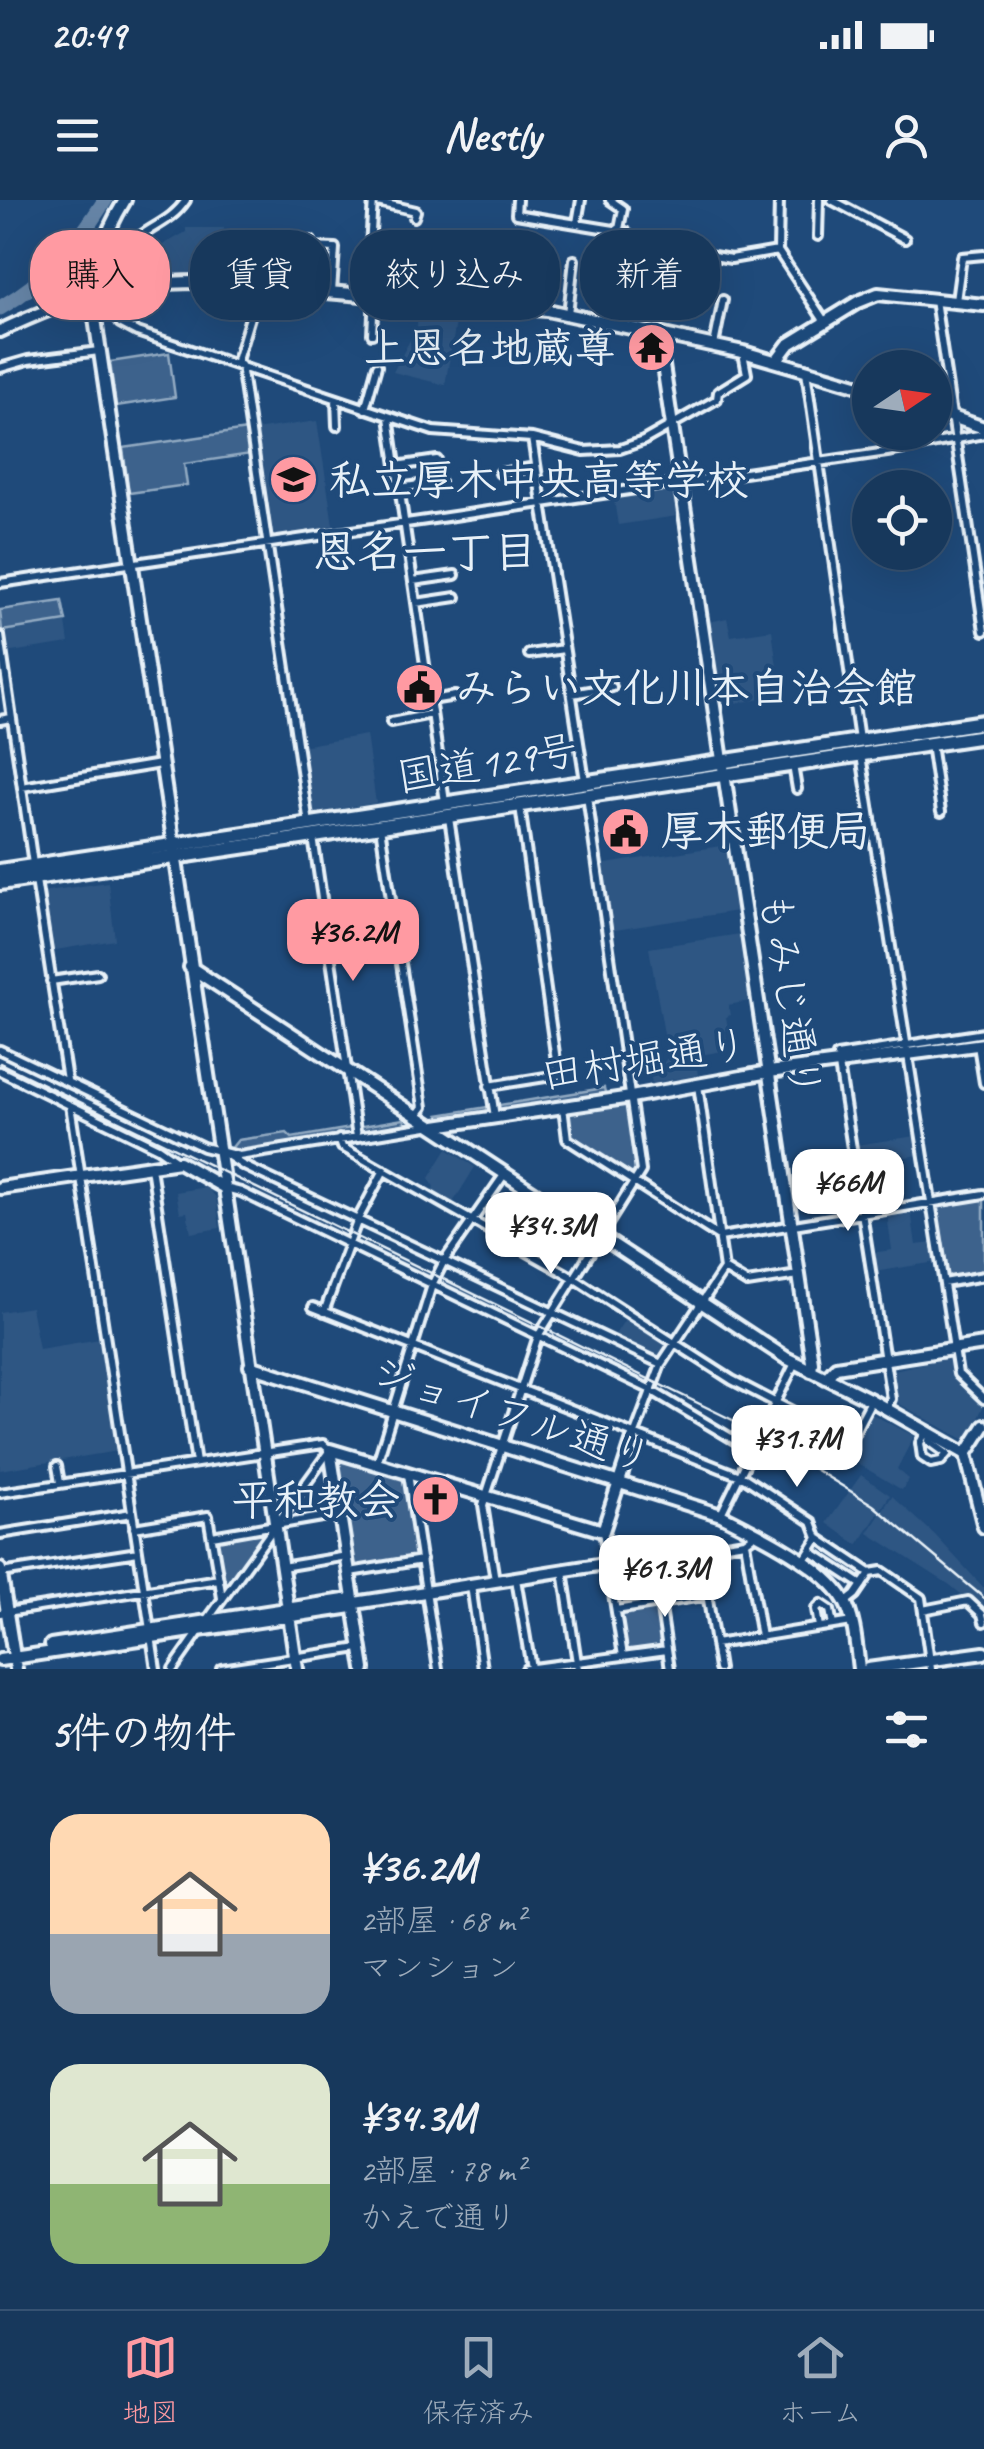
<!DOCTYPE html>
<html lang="ja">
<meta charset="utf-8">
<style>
:root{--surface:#17385c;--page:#203f62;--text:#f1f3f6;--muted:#9eacbb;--line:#365272;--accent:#ff9aa2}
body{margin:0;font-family:Caveat,"Klee One",sans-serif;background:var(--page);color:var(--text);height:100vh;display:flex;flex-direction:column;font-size:38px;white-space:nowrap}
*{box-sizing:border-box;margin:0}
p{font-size:32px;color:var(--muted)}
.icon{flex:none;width:55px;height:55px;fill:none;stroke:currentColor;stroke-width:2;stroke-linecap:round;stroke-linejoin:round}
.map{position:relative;height:1469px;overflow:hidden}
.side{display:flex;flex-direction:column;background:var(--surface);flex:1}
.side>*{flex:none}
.guide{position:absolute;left:30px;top:30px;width:925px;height:90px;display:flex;gap:20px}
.needle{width:65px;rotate:77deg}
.fabs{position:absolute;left:852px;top:150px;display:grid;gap:20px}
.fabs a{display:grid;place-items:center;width:100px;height:100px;border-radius:50%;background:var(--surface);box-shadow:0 10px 40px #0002,0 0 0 2px var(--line);font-size:50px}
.price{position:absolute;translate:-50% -85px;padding:0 22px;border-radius:20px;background:#fff;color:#222;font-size:32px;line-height:65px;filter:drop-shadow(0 2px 5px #0008)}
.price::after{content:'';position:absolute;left:50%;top:60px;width:30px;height:22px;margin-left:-15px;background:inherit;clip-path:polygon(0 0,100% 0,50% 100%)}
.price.selected{background:var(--accent);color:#111}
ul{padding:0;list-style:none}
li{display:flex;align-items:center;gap:30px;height:250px;padding:0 50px}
li span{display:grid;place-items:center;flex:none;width:280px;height:200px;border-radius:30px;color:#555}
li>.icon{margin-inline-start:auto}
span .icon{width:120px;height:120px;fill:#fffc;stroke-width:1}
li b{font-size:42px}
h2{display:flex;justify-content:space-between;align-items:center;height:120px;padding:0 50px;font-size:42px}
.pill{padding:0 35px;border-radius:40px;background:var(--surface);box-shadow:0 10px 40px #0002,0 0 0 2px var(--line);font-size:35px;line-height:90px}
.pill.selected{background:var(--accent);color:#111}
.status{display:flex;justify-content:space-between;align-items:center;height:70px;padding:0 50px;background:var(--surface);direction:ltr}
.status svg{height:28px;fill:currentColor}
header{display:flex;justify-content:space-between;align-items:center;height:130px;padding:0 50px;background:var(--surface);font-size:45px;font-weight:700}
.tab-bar{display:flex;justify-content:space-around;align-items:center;height:140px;border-top:2px solid var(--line);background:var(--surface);font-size:28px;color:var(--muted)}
.tab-bar a{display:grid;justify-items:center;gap:5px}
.tab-bar .selected{color:var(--accent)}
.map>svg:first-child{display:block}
.built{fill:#2e5683}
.green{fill:#3c628c;stroke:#92aac2;stroke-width:2.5}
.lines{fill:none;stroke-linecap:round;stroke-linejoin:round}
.stream{stroke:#9ab0c7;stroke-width:2.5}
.river{stroke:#6685a7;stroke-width:15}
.street-casing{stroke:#e8f1f8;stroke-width:14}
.secondary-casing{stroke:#e8f1f8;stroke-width:18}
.highway-casing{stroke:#e8f1f8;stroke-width:20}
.street{stroke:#1f4a7a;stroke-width:6}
.secondary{stroke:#1f4a7a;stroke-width:10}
.highway{stroke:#1f4a7a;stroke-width:12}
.rail{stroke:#e8f1f8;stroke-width:2.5}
.labels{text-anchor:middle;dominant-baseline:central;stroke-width:8;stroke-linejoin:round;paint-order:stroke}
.poi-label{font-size:42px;font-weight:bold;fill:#e8f1f8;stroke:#1f4a7a;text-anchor:start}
.street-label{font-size:42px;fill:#e8f1f8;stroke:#1f4a7a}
.neighbourhood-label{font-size:45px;font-weight:bold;fill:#e8f1f8;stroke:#1f4a7a}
</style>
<div class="status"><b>20:49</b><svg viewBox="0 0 49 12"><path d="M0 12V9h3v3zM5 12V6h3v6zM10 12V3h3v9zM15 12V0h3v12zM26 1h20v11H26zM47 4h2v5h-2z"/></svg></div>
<header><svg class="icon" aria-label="menu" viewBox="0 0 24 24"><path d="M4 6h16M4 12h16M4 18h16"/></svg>Nestly<svg class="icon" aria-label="person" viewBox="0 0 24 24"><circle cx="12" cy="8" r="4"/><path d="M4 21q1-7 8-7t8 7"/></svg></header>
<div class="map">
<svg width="984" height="1469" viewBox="0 0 984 1469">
<rect width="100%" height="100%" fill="#1f4a7a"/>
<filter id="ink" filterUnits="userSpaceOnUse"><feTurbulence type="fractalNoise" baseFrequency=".01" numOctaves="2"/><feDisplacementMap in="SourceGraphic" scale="20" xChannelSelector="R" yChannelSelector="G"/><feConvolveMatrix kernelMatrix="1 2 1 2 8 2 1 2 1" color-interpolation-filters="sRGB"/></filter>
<g filter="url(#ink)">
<!-- built -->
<path class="built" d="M186,28h38l-4,46 -80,-1 -13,-8 7,-17 29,-3 23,-13z
M418,107l40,4 -13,74 -52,-13 24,-45z
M317,221l17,110 -60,9 -4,-3 -16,-107z
M673,285l4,31 -59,9 -5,-31z
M727,418l4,18 41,-6 9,66 -59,9 -13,-83z
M66,422l3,21 -64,10 -3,-21z
M366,535l10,68 -63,10 -12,-67z
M727,645l10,66 -128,20 -10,-66z
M108,682l7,58 -65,11 -9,-59z
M740,734l10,67 -22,4 2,10 -4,2 2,11 -3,1 3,21 -33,6 3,19 -46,8 -3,-16 13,-2 6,-8 -19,-109z
M916,936l3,19 -61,9 -2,-19z
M447,949l28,18 -24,39 -21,-13 4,-6 -5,-9z
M206,987l10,10 4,31 -29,5 -4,-21 -7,1 -4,-21z
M911,1010l5,35 17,-2 3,19 -62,10 -3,-19 21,-3 -5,-36z
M31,1107l8,42 61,-10 18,112 -118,19v-158z
M627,1116l41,28 -7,16 -48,-22z
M949,1157l10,26 25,22 -15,32 -6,2 -67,-37 -6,-31z
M868,1212l46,24 -17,33 12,10 -7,11 -55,-33z
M861,1275l29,20 -32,50 -31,-22z
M892,1296l43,39 49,53v25l-34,-28 -82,-52z"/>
<!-- green -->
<path class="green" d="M169,153l6,44 -59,9 -6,-44z
M247,230l4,24 -67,10 3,21 -58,8 -6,-45z
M62,401l4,20 -64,10 -2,-21z
M604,888l2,9 -162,24 -5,-6z
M626,903l13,67 -6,7 -63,-42 -3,-21z
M404,919l3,8 -171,27 -7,-3 9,-11 49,-7 5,5z
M984,998v74l-36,6 -12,-70z
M338,1256l67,23 12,79 -62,9z
M266,1329l1,4 -45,61 -6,-56z
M657,1406l7,41 -36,5 -8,-38z"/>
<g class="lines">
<!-- stream -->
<path class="stream" d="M961,108l23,3
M801,144l51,-33"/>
<!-- river -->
<path class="river" d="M0,108c48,-28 75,-61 105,-108"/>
<defs>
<path id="street" d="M517,0l-1,14 110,18 6,10 99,17 47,-8
M610,0l13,9 -4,20
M779,0l-1,51 47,71
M832,0l73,39
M373,1l43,10 -2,6
M577,23l4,-23
M818,36l1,-36
M310,47l25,1 -3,44
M310,54l1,-13
M122,86c-3,-61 40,-50 64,-86
M107,90l13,33 17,9 296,99 99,7 52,13 36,-2 23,-8 74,-42 1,-7 29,-18 -4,-21
M367,94l6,-94
M399,96l8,-56
M935,100l49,331
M956,101l6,-44 22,-2
M568,114l6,-54
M607,122l22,-84
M372,134l2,-38
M714,145l9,-45
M236,164l23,-77
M241,165l68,459
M0,168l28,-8 71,-9
M806,171l53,369
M336,199l1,27
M365,209l12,-43
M389,217l56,385
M885,232l3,19
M532,238l53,343
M396,266l41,-6
M500,273l36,-6
M399,288l41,-6
M413,381l42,-6
M0,383l887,-131 97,-18
M416,403l40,-6
M0,436l33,228
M529,454l35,-5
M572,494l40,-7
M431,500l24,-4
M0,520l11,-2
M391,522l41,-8
M931,544l10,68
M861,555l97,619 26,25
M793,565l4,24
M22,587l138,-23
M449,618l46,299
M380,627l43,280 -6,8
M313,637l44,300
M36,680l31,200
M330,749l68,-10
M51,781l47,-7
M978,845l6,38
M0,850l203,97 36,9 188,-30
M837,856l147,-23
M839,865l52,334 -4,10
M0,871l158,77 20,14
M489,886l69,-11 -38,-269
M70,905l86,564
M563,907l4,32 153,98 264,-43
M339,939l3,8 230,130 160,103 118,61 21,-40
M221,951l21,14 419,199
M151,967l45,296
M225,988l16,4 408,197 102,61
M724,1069l23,14 51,-8
M944,1083l40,-7
M313,1107l432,171 67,44 6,16
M324,1112l34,-93 26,-49
M927,1230l-7,13 2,14 9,6 10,-2 6,-7 -18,-13 1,-8
M634,1236l27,-72 63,-95 -26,-184
M377,1263l55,-178 12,-24 60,-86
M57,1266l3,17
M408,1274l30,195
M0,1293l323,-49 7,6 -122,169
M721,1314l74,-151
M134,1328l74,-12 14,82
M603,1331l20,125
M0,1334l132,-21
M212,1336l127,-22
M745,1342l16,95
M810,1351l52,34
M803,1362l15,-24 52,35 -15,22 -9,7
M282,1367l65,-11
M563,1371l15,98
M350,1372l72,-12
M1,1373l137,-21
M870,1373l12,-2 39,27 10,71
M516,1379l15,89
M495,1380l-12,-75 55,-169 103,-165 -54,-375
M471,1385l12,84
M660,1402l10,67
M616,1410l92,-15
M923,1410l45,-9 14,13 2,8
M0,1413l219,-34
M819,1427l-3,-18 5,-5 9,6 3,15
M715,1444l137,-22
M173,1469l28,-40
M221,1469l138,-21
M526,1469l141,-19
M719,1469l-19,-120 45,-7 12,-9"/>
<path id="secondary" d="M125,0c-22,36 -33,69 -31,112l203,1357
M0,131c74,-35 123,-50 205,-49l342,28 196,42 127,37
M658,132l154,1030 -1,9
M776,161l12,-16 70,-43 20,-8 106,11
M935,211l49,17
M190,767l596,391 85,42 95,54 18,73
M436,926l195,-29 138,-25 215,-28
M0,988l179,-26 44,25
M250,1166l471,149c34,17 104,51 123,85 11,20 12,46 15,69
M826,1178l10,-11 148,-23
M966,1254l18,-28
M0,1369l16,100
M51,1445l300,-46 4,4
M0,1460l352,-53 3,-4 345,-54
M364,1469l-34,-219 273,81 31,-95
M868,1469l116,-16"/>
<path id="highway" d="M0,671l984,-149
M0,683l984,-147"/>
</defs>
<!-- street casing -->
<use href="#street" class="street-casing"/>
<!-- secondary casing -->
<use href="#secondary" class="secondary-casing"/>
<!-- highway casing -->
<use href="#highway" class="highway-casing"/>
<!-- street -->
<use href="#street" class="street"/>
<!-- secondary -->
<use href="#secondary" class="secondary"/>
<!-- highway -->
<use href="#highway" class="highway"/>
<!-- rail -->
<path class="rail" d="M0,863l745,363 128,79 111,93"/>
</g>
</g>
<!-- icons -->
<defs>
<symbol id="temple-disc" viewBox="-11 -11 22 22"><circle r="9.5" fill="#ff9aa2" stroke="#1f4a7a"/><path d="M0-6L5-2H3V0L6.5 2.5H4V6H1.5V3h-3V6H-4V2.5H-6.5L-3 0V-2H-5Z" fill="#111"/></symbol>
<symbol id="school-disc" viewBox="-11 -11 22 22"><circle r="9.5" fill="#ff9aa2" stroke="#1f4a7a"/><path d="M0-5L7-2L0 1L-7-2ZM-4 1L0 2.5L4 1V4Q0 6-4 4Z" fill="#111"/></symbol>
<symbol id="civic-disc" viewBox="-11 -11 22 22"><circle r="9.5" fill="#ff9aa2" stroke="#1f4a7a"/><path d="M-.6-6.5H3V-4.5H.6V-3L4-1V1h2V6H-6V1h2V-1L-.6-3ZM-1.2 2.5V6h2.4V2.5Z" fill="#111"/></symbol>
<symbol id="church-disc" viewBox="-11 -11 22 22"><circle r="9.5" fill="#ff9aa2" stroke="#1f4a7a"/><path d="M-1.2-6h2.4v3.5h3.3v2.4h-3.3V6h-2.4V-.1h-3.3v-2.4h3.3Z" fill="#111"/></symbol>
</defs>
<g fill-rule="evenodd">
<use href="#temple-disc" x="624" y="120" width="55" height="55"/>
<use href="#school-disc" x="266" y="252" width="55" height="55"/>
<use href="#civic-disc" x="392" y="460" width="55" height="55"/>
<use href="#civic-disc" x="598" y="604" width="55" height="55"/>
<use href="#church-disc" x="408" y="1272" width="55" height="55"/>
</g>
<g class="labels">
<!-- poi labels -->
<g class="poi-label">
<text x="616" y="148" text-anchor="end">上恩名地蔵尊</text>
<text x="329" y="280">私立厚木中央高等学校</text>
<text x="455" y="488">みらい文化川本自治会館</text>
<text x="661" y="631">厚木郵便局</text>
<text x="400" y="1300" text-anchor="end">平和教会</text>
</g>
<!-- street labels -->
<g class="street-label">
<text transform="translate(487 564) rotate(-9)">国道129号</text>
<text transform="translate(790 795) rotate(81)">もみじ通り</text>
<text transform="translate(645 860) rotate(-9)">田村堀通り</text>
<text transform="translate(512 1215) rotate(18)">ジョイフル通り</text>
</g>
<!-- neighbourhood labels -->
<g class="neighbourhood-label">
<text x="425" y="352">恩名一丁目</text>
</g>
</g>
</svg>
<div class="fabs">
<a><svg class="needle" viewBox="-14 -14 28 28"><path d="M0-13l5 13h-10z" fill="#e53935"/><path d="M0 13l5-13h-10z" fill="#9eacbb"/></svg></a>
<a><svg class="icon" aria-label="locate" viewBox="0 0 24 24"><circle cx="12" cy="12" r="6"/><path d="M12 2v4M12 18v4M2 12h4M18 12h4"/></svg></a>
</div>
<b class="price selected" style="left:353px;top:784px">¥36.2M</b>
<b class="price" style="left:848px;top:1034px">¥66M</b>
<b class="price" style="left:551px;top:1077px">¥34.3M</b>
<b class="price" style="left:797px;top:1290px">¥31.7M</b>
<b class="price" style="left:665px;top:1420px">¥61.3M</b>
<div class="guide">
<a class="pill selected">購入</a>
<a class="pill">賃貸</a>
<a class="pill">絞り込み</a>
<a class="pill">新着</a>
</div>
</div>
<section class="side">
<h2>5件の物件<svg class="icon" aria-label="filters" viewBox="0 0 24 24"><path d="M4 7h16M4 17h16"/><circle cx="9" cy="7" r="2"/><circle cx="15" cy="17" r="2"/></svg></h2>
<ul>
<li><span style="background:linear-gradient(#ffd9b3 60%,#9aa5b1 0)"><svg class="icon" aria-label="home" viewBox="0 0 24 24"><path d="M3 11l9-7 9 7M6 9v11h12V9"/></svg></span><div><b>¥36.2M</b><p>2部屋 · 68 m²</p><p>マンション</p></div></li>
<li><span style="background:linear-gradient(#dfe7d0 60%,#8fb573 0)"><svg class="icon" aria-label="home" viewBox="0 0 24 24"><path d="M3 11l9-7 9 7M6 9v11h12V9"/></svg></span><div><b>¥34.3M</b><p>2部屋 · 78 m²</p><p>かえで通り</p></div></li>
</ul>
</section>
<nav class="tab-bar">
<a class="selected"><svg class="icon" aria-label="map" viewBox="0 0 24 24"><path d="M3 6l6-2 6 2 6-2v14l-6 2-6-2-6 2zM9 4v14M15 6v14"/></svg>地図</a>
<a><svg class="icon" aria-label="saved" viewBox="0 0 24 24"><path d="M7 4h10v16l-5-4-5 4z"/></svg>保存済み</a>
<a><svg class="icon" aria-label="home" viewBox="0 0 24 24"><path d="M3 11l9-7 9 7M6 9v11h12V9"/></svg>ホーム</a>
</nav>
